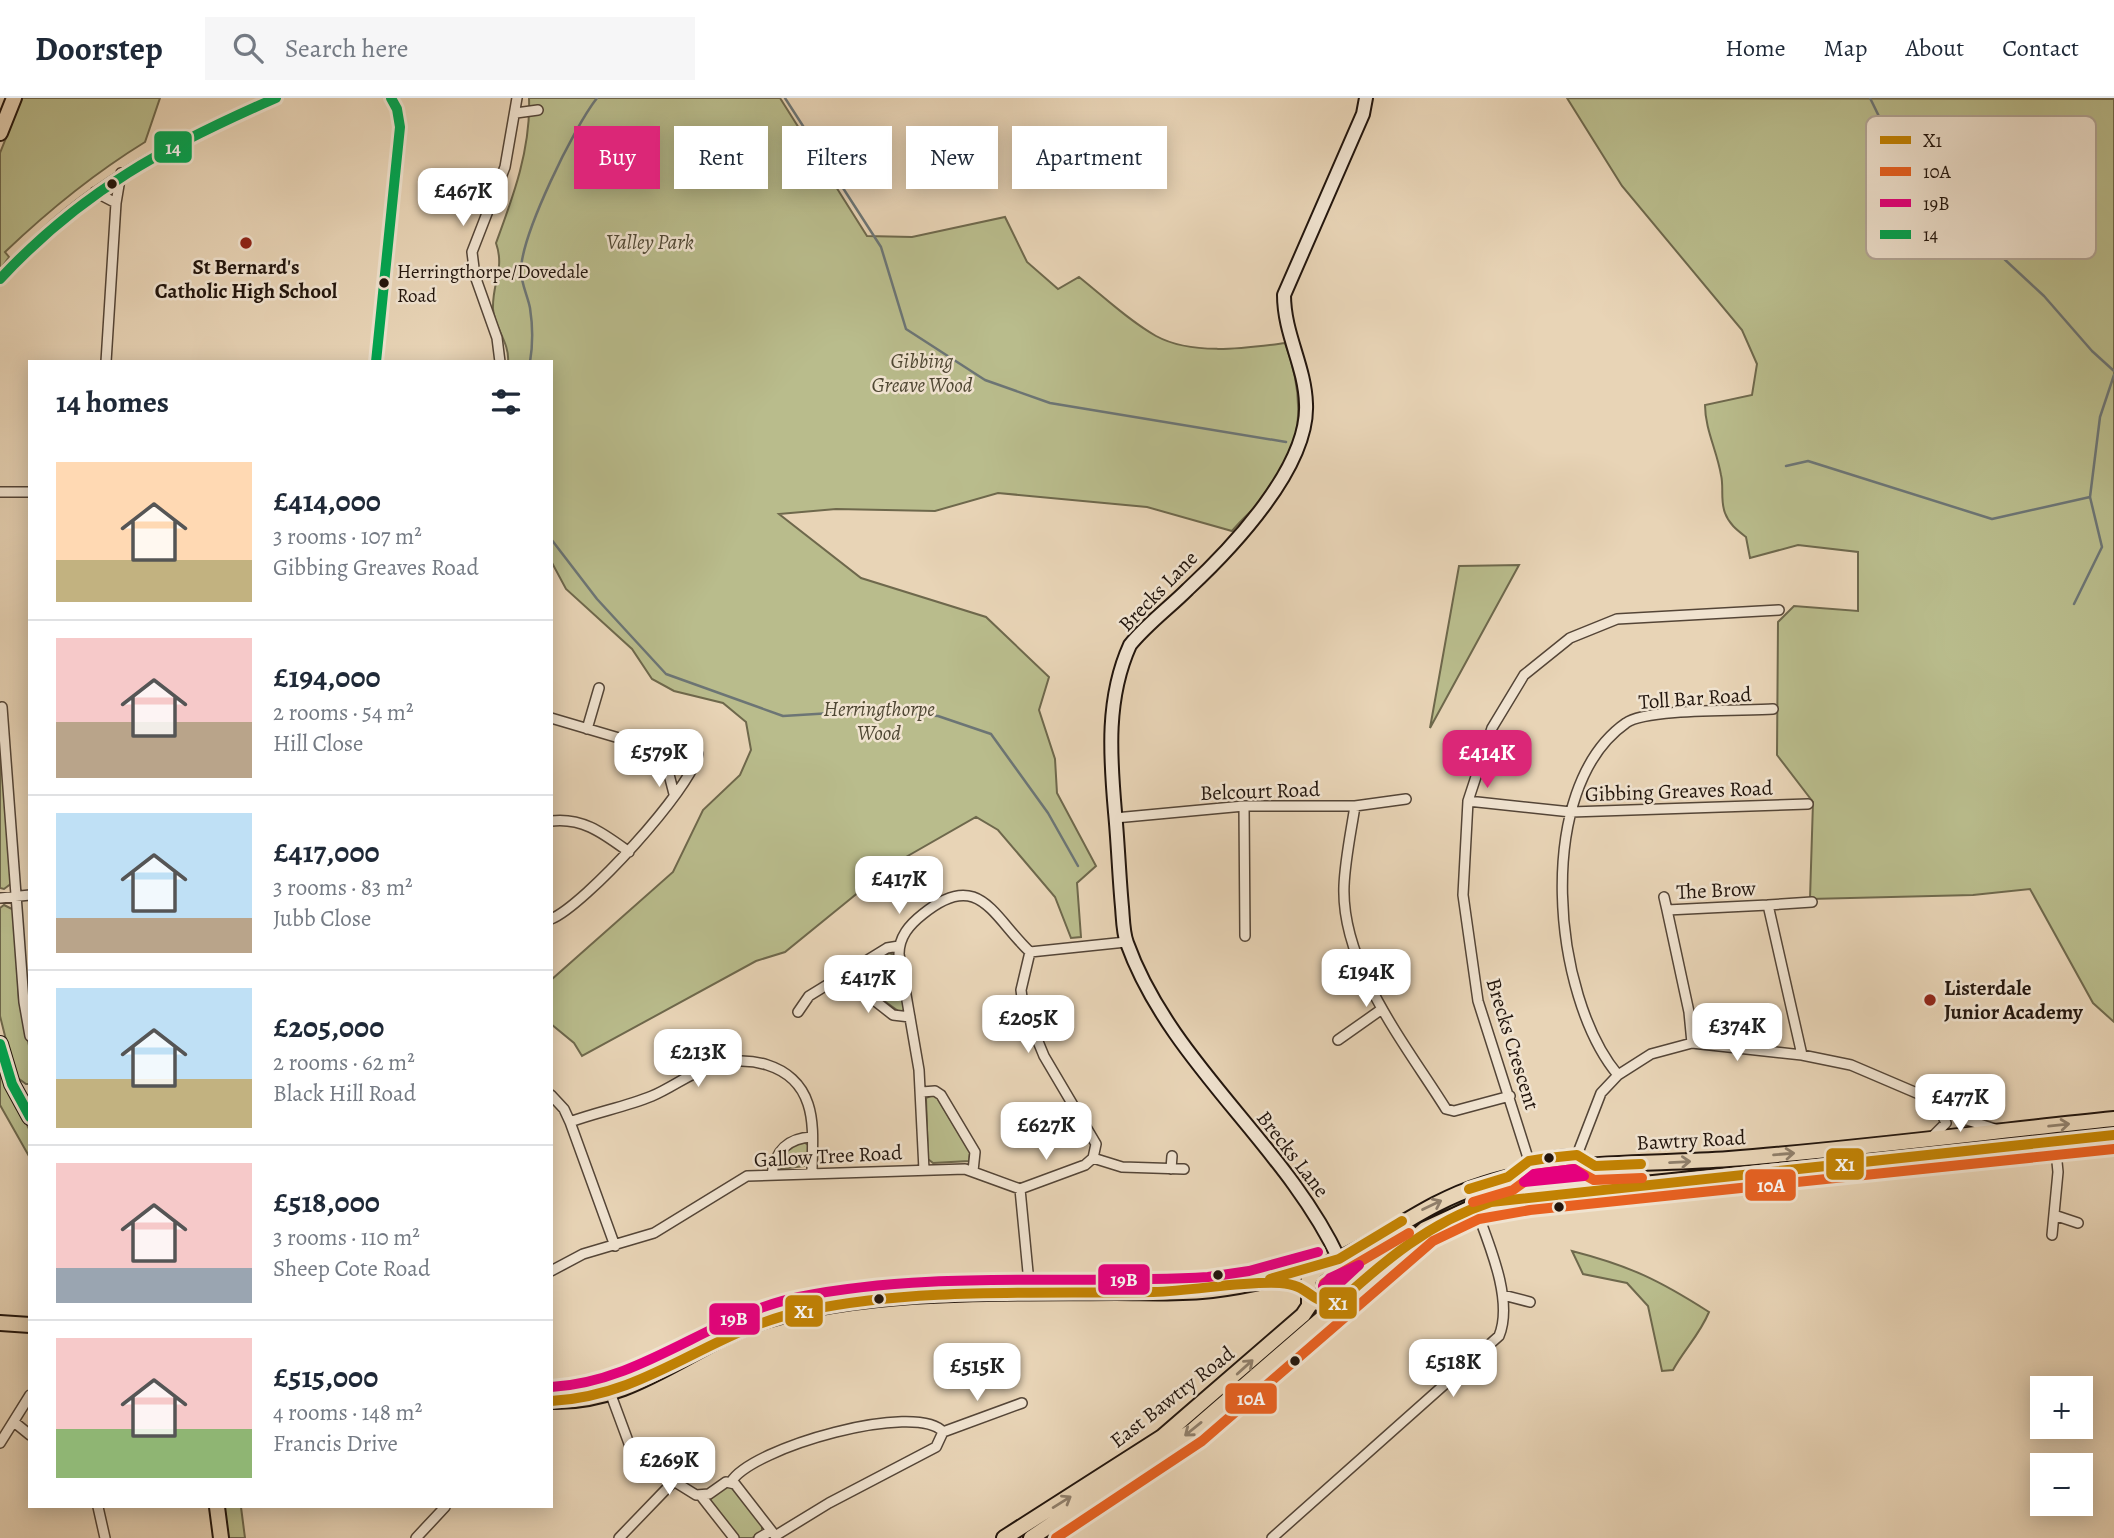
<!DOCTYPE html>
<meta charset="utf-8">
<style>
:root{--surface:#fff;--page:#f6f6f7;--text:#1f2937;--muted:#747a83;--line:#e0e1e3;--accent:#db2777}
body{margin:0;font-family:Alegreya,serif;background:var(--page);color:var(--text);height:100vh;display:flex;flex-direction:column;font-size:26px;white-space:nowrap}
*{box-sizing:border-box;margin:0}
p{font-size:23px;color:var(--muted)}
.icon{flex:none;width:38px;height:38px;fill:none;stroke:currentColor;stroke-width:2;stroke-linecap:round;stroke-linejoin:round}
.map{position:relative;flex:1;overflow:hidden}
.side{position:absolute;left:28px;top:262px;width:525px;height:1148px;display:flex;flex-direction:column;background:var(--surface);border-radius:0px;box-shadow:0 4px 18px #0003}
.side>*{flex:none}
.guide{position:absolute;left:574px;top:28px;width:665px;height:63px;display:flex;gap:14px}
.tools{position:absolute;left:2030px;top:1278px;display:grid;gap:14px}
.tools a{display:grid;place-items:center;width:63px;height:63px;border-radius:0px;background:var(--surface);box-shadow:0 4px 18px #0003;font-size:35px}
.price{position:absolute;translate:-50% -60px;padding:0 16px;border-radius:14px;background:#fff;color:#222;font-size:23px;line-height:46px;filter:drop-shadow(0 2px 4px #0008)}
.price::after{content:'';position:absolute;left:50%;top:42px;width:21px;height:16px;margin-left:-10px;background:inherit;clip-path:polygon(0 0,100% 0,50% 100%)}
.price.current{background:var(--accent);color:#fff}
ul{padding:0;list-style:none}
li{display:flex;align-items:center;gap:21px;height:175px;padding:0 28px}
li+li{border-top:2px solid var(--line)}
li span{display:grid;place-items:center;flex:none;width:196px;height:140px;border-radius:0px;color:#555}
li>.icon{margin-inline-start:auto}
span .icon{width:84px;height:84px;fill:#fffc;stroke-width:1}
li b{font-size:30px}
h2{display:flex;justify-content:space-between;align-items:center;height:84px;padding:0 28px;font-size:30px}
.pill{padding:0 24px;border-radius:0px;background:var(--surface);box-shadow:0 4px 18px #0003;font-size:24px;line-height:63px}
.pill.current{background:var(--accent);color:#fff}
header{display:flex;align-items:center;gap:42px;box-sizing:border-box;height:98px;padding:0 35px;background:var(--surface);border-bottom:2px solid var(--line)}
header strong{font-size:33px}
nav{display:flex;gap:38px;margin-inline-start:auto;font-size:24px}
.search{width:490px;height:63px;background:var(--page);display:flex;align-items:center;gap:18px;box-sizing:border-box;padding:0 24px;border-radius:0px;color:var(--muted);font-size:26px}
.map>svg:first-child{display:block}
.green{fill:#b9bc8c;stroke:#6e684c;stroke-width:2}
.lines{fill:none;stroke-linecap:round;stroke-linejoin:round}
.stream{stroke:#6c7575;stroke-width:2.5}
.street-casing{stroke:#544537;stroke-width:12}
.secondary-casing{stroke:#22150d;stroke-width:16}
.primary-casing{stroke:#22150d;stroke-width:18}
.street{stroke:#f0e3d0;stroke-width:9}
.secondary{stroke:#f0e3d0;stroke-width:12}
.primary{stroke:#e8d4b6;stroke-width:14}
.bus-1-casing{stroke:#f0e3d0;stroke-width:16}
.bus-2-casing{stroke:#f0e3d0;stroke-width:16}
.bus-3-casing{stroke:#f0e3d0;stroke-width:16}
.bus-4-casing{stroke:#f0e3d0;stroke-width:16}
.bus-1{stroke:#c28203;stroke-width:10}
.bus-2{stroke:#e86121;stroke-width:10}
.bus-3{stroke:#e5007d;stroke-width:10}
.bus-4{stroke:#00a651;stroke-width:10}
.oneway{stroke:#8f7e6a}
.bus-dot{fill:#22150d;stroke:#f0e3d0;stroke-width:2.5}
.poi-dot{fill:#8f2418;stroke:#f0e3d0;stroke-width:2.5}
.labels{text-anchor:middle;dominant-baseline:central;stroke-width:5;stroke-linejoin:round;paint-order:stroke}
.bus-label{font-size:19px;fill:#22150d;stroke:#f0e3d0;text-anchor:start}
.park-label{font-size:21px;font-style:italic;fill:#4f4733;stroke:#f0e3d0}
.poi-label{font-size:21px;font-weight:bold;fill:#22150d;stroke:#f0e3d0}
.street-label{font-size:21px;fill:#22150d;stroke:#f0e3d0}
.key{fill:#f0e3d0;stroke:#b2a596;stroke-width:2}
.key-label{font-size:19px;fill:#22150d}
.line-badge{stroke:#f0e3d0;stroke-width:2.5}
.badge-label{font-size:19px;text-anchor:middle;font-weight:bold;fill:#fff}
</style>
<header>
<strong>Doorstep</strong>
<div class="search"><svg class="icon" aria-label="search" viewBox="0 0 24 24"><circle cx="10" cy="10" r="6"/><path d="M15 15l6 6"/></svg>Search here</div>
<nav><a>Home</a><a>Map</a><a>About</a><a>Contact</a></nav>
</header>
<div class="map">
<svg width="2114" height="1440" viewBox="0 0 2114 1440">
<rect width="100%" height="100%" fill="#e8d4b6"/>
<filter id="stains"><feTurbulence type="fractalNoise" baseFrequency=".00286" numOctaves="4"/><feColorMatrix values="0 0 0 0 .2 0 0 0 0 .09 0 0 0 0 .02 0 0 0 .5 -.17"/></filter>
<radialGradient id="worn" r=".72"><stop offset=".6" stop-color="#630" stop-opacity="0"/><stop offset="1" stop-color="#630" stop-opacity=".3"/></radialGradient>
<!-- green -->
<path class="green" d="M22,0h138l-15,44c-52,32 -96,68 -140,110l4,5 -9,13v-117z
M529,0h251l87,138 45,1 93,-20 22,45 31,27 21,-12c24,19 50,44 77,59 37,20 90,12 129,7 18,48 20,95 -9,140 -12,18 -31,32 -44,48l-85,-24 -149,-14 -63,18 -99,-2 -57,5 82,64 125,39 63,60 -10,33 16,49 2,34 39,73 -19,17 4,54 -10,1 -16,-41 -57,-67 -22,-13 -84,48 -107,87 -29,9 -174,95 -8,-13 -23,-19v-44l122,-108 30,-62 37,-35 11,-25 -5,-28 -23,-19 -49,-12 -22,-12 -20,-30 -66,-60 -15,-28v-199h-43c2,-19 -14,-35 -15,-53 -1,-26 12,-40 3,-66 17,-46 35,-94 33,-145z
M1567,0l547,1v923l-21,-19 -63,-114 -57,6 -163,4 3,-97 -36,-47 1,-133 16,-16 64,5v-59l-60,-7 -48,13 -4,-21c-9,-7 -17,-13 -21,-24 -5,-13 -1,-26 -4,-38 -4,-24 -16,-46 -16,-70l47,-10 5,-31 -15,-34 -120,-144z
M1519,467l-89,163 29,-162z
M0,632l12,153 -8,6 -4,-1z
M4,807l10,5 5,90 11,50v34h-4l-11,-8 -15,-60v-108z
M889,855l6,2 10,53 -4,5 -50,-36v-3z
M0,970l30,63v27l-30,-53z
M935,996l35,58 -1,9 -36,2 -5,-4 -2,-61z
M804,1044l4,3v15l-4,6 -23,3 -3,-3c2,-16 13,-20 26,-24z
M1483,1093l2,8 -72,33 -43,34 -9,-11 47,-32z
M1572,1153c58,15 87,29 137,61 -9,22 -25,38 -36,58l-11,1 -14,-65 -21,-23 -44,-9z
M1350,1163l9,9 -1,7c-13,11 -24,27 -41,15l-1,-8 4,-9z
M727,1388h4l31,39v7l-10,6h-14l-29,-35 3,-7z
M223,1409h18l4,31h-18z"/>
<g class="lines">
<!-- stream -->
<path class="stream" d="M785,0l96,149 25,82 79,51 65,23 236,39
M1870,0l46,94 72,52 56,52 48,55 22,20
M530,264c3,-18 3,-35 0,-54 -2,-11 -9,-25 -9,-37 0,-36 53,-144 76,-173
M1786,368l22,-5 184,58 98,-22
M551,441l46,60 69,75 117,42 82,-5 73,5 53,18 57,79 30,53
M2074,506l28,-57 -12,-50 10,-80 14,-42"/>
<defs>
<path id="street" d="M516,15l22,-3
M95,94l21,11
M0,181c79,-92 167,-134 276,-181
M106,264l10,-159 5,-30
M376,264l24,-235 -3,-18 -6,-11
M500,264l-3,-24 -22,-62 -3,-24 33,-85 12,-69
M0,394h30
M2,609l22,295 6,34
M551,620l112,33 31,-4 4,7c-6,34 -114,152 -147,165
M587,631l12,-41
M663,653l11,43
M1468,703l103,11 237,-8
M1244,708l1,130
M1355,708c-4,26 -10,54 -11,80 -3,79 62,159 102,223l8,2 56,-15
M1115,720l129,-12h111l51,-7
M551,723c32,-4 53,13 78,31
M1664,799l3,13
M0,800l30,-3
M1768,807l44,-3
M842,877l51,40 17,2
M798,914l11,-16 78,-48 12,-2
M1338,942l44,-31
M1692,945l-3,-31 -22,-102 101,-5 34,150
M1618,977c-66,-79 -85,-287 8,-352 20,-15 118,-12 147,-14
M922,994l13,-1 6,4 34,57 -2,19
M551,997l13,14 6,13c27,-10 55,-15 82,-26 19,-8 37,-22 57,-29 36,-14 86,-4 99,37 7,21 4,47 4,69
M570,1024l45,124
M1932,1039l14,-14 -9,-19
M1577,1057l24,-62 17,-18 33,-21 41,-11 110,12 49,10 82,35 34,20 28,9
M1093,1060l29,9 62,2
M1529,1063l-51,-160 -15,-106 5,-94 24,-73 32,-53 46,-37 47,-19 162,-9
M1171,1071l1,-13
M924,1072l-5,-100 -20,-116c0,-17 10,-29 24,-40 56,-46 70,3 107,38l96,-10
M772,1076c3,-23 16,-36 40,-37
M1509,1078c17,-16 67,-33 85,-11
M1020,1091l65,-24 8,-7 3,-14 -52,-88 -21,-51 -2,-15 9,-38
M2054,1117l24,8
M2052,1137l6,-63 -3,-30
M551,1173l32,-17 71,-21 93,-57 218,-7 55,20 10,104
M1503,1197l27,7
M611,1297l20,54 12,13 53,33 13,-1 17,-12 9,2 42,54
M14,1324l16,13
M943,1334l79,-29
M0,1345l30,-48
M731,1384c21,-35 186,-81 212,-50
M701,1398l33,42
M98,1409l7,31
M775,1438l54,-33 107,-56 7,-15
M416,1440l29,-31
M619,1440l54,-56
M759,1440l12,-7
M1272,1440l227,-202c15,-36 -11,-94 -24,-130"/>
<path id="secondary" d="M1339,1161c-53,-114 -169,-196 -212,-316 -4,-10 -4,-25 -5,-36 -3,-32 -4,-64 -7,-95 -5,-57 -9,-114 15,-167 17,-21 39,-37 58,-56 44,-41 121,-122 118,-185 -1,-38 -22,-70 -22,-109l79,-181 3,-16"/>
<path id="primary" d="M0,35l14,-35
M0,946l12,40 18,33
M1352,1155l18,21
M1337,1206l-19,-1 -9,-11c-7,-24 25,-30 42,-39 44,-23 82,-53 131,-68 78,-26 165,-20 247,-26 129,-10 257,-27 385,-40
M0,1225l30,2
M551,1303c84,3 141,-58 216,-81 106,-32 239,-27 349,-28 32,0 65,2 96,-2 37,-4 73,-14 109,-24
M217,1409l4,31
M1004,1440l158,-101 141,-122 6,-9v-14
M1031,1440l162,-108 232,-201 50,-23 53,-10 586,-61"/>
</defs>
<!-- street casing -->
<use href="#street" class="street-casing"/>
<!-- secondary casing -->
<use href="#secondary" class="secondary-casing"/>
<!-- primary casing -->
<use href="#primary" class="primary-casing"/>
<!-- street -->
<use href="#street" class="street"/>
<!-- secondary -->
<use href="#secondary" class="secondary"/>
<!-- primary -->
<use href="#primary" class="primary"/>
<defs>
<path id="bus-1" d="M1469,1091l39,-12 21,-16 19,-3 29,-3 18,11 46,-2
M1270,1181l69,-20 63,-38
M551,1303c99,-5 159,-71 253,-90 113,-24 234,-17 349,-19 42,-1 86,-11 127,-9 31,2 27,19 57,21 47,-43 93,-82 154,-102l623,-67"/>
<path id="bus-2" d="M1473,1104l40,-12 22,-16 15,-2 24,-3 20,11 48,-2
M1336,1192l-11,-1 -1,-6 85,-50
M1056,1440l146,-97 231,-200 46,-22 51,-9 584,-61"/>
<path id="bus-3" d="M1574,1071l10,7 -60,6 10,-8z
M1359,1167l-27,25 -9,-4 7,-8z
M551,1289c92,-5 160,-72 248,-90 134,-27 274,-12 409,-20l41,-6 69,-19"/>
<path id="bus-4" d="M0,181c83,-89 166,-133 276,-181
M376,264l24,-235 -3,-18 -6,-11
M0,946l12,40 18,33"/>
</defs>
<!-- bus-1 casing -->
<use href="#bus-1" class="bus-1-casing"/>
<!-- bus-2 casing -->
<use href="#bus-2" class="bus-2-casing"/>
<!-- bus-3 casing -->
<use href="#bus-3" class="bus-3-casing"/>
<!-- bus-4 casing -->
<use href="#bus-4" class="bus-4-casing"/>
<!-- bus-1 -->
<use href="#bus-1" class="bus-1"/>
<!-- bus-2 -->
<use href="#bus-2" class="bus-2"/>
<!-- bus-3 -->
<use href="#bus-3" class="bus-3"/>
<!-- bus-4 -->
<use href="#bus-4" class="bus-4"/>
</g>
<!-- one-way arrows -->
<defs><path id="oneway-shaft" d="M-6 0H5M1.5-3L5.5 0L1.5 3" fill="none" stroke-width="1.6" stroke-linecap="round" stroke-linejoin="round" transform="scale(1.75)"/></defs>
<g class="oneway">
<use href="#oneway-shaft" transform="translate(2059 1027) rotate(-6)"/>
<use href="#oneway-shaft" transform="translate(1784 1056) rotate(-5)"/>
<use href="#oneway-shaft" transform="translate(1680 1064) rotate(-3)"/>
<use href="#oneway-shaft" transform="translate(1432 1107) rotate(-26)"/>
<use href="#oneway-shaft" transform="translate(1245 1269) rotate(-42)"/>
<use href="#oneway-shaft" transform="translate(1193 1331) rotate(141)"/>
<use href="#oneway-shaft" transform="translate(1062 1404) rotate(-32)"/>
</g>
<!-- markers -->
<g class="bus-dot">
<circle cx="112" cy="86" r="6"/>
<circle cx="384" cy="185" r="6"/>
<circle cx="1549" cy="1060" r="6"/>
<circle cx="1559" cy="1109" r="6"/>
<circle cx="1218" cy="1177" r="6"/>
<circle cx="879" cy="1201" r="6"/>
<circle cx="1295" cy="1263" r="6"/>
</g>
<g class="poi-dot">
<circle cx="246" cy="145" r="7"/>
<circle cx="1930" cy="902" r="7"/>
</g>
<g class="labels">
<!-- bus labels -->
<g class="bus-label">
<text x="397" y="174">Herringthorpe/Dovedale<tspan x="397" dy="24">Road</tspan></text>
</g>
<!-- park labels -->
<g class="park-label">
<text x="650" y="144">Valley Park</text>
<text x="922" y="263">Gibbing<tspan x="922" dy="24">Greave Wood</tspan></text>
<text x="879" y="611">Herringthorpe<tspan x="879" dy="24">Wood</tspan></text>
</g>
<!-- poi labels -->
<g class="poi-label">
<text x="246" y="169">St Bernard's<tspan x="246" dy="24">Catholic High School</tspan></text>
<text x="1944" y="890" text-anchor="start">Listerdale<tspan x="1944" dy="24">Junior Academy</tspan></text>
</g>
<!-- street labels -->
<g class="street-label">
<text transform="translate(1158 493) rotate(-46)">Brecks Lane</text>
<text transform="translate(1695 600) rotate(-4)">Toll Bar Road</text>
<text transform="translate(1260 693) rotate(-2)">Belcourt Road</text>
<text transform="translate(1679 693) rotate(-2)">Gibbing Greaves Road</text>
<text transform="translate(1716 792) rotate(-3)">The Brow</text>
<text transform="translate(1513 946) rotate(73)">Brecks Crescent</text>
<text transform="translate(1691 1042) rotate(-3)">Bawtry Road</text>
<text transform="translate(1293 1056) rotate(52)">Brecks Lane</text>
<text transform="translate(828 1058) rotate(-3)">Gallow Tree Road</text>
<text transform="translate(1172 1299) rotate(-38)">East Bawtry Road</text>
</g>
</g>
<!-- legend -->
<rect x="1866" y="18" width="230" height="143" rx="10" class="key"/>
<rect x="1880" y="38" width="31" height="8" fill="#c28203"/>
<rect x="1880" y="69" width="31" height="9" fill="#e86121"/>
<rect x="1880" y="101" width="31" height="8" fill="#e5007d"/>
<rect x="1880" y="132" width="31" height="9" fill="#00a651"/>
<g class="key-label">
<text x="1923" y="49">X1</text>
<text x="1923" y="80">10A</text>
<text x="1923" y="112">19B</text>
<text x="1923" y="143">14</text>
</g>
<g class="line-badge">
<rect x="153" y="32" width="40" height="34" rx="7" fill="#00a651"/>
<rect x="1825" y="1049" width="40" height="34" rx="7" fill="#c28203"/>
<rect x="1744" y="1070" width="53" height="34" rx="7" fill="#e86121"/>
<rect x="1097" y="1165" width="54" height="33" rx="7" fill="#e5007d"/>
<rect x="1318" y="1188" width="40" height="34" rx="7" fill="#c28203"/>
<rect x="784" y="1196" width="40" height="34" rx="7" fill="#c28203"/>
<rect x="708" y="1204" width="53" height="34" rx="7" fill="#e5007d"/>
<rect x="1224" y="1284" width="54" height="33" rx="7" fill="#e86121"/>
</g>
<g class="badge-label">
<text x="173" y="56">14</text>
<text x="1845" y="1073">X1</text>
<text x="1771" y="1094">10A</text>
<text x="1124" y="1188">19B</text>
<text x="1338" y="1212">X1</text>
<text x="804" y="1220">X1</text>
<text x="734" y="1227">19B</text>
<text x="1251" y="1307">10A</text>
</g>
<rect width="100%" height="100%" filter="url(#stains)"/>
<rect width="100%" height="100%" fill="url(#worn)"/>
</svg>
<div class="tools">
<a>+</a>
<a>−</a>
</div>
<b class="price" style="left:463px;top:130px">£467K</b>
<b class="price" style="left:659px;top:691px">£579K</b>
<b class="price current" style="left:1487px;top:692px">£414K</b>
<b class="price" style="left:899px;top:818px">£417K</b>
<b class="price" style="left:1366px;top:911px">£194K</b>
<b class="price" style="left:868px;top:917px">£417K</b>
<b class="price" style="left:1028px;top:957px">£205K</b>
<b class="price" style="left:1737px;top:965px">£374K</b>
<b class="price" style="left:698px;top:991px">£213K</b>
<b class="price" style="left:1960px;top:1036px">£477K</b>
<b class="price" style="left:1046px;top:1064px">£627K</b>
<b class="price" style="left:1453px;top:1301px">£518K</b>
<b class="price" style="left:977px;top:1305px">£515K</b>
<b class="price" style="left:669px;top:1399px">£269K</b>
<div class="guide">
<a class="pill current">Buy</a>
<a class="pill">Rent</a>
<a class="pill">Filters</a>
<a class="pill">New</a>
<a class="pill">Apartment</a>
</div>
<section class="side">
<h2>14 homes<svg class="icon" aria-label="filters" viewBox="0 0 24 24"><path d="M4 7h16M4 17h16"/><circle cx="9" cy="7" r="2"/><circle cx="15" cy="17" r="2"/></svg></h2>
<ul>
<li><span style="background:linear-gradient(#ffd9b3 70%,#c2b280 0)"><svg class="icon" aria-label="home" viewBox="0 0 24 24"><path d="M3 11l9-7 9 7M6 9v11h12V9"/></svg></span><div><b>£414,000</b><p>3 rooms · 107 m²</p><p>Gibbing Greaves Road</p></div></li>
<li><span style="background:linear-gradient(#f6c9c9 60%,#b9a48a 0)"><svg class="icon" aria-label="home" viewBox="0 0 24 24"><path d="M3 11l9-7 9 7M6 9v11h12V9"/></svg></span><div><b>£194,000</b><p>2 rooms · 54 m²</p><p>Hill Close</p></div></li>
<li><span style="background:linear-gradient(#bfe0f5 75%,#b9a48a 0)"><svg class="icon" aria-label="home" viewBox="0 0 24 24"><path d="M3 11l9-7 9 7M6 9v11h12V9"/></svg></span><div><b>£417,000</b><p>3 rooms · 83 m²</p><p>Jubb Close</p></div></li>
<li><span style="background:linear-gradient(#bfe0f5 65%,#c2b280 0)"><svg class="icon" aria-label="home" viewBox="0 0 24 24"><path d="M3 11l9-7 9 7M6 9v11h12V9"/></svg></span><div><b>£205,000</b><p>2 rooms · 62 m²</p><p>Black Hill Road</p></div></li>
<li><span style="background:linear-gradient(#f6c9c9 75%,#9aa5b1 0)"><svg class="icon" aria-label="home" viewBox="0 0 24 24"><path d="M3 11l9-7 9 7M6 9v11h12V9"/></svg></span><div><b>£518,000</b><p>3 rooms · 110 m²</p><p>Sheep Cote Road</p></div></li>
<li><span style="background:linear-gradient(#f6c9c9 65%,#8fb573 0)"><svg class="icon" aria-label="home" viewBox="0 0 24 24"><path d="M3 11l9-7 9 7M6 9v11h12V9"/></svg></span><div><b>£515,000</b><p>4 rooms · 148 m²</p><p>Francis Drive</p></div></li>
</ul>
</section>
</div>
